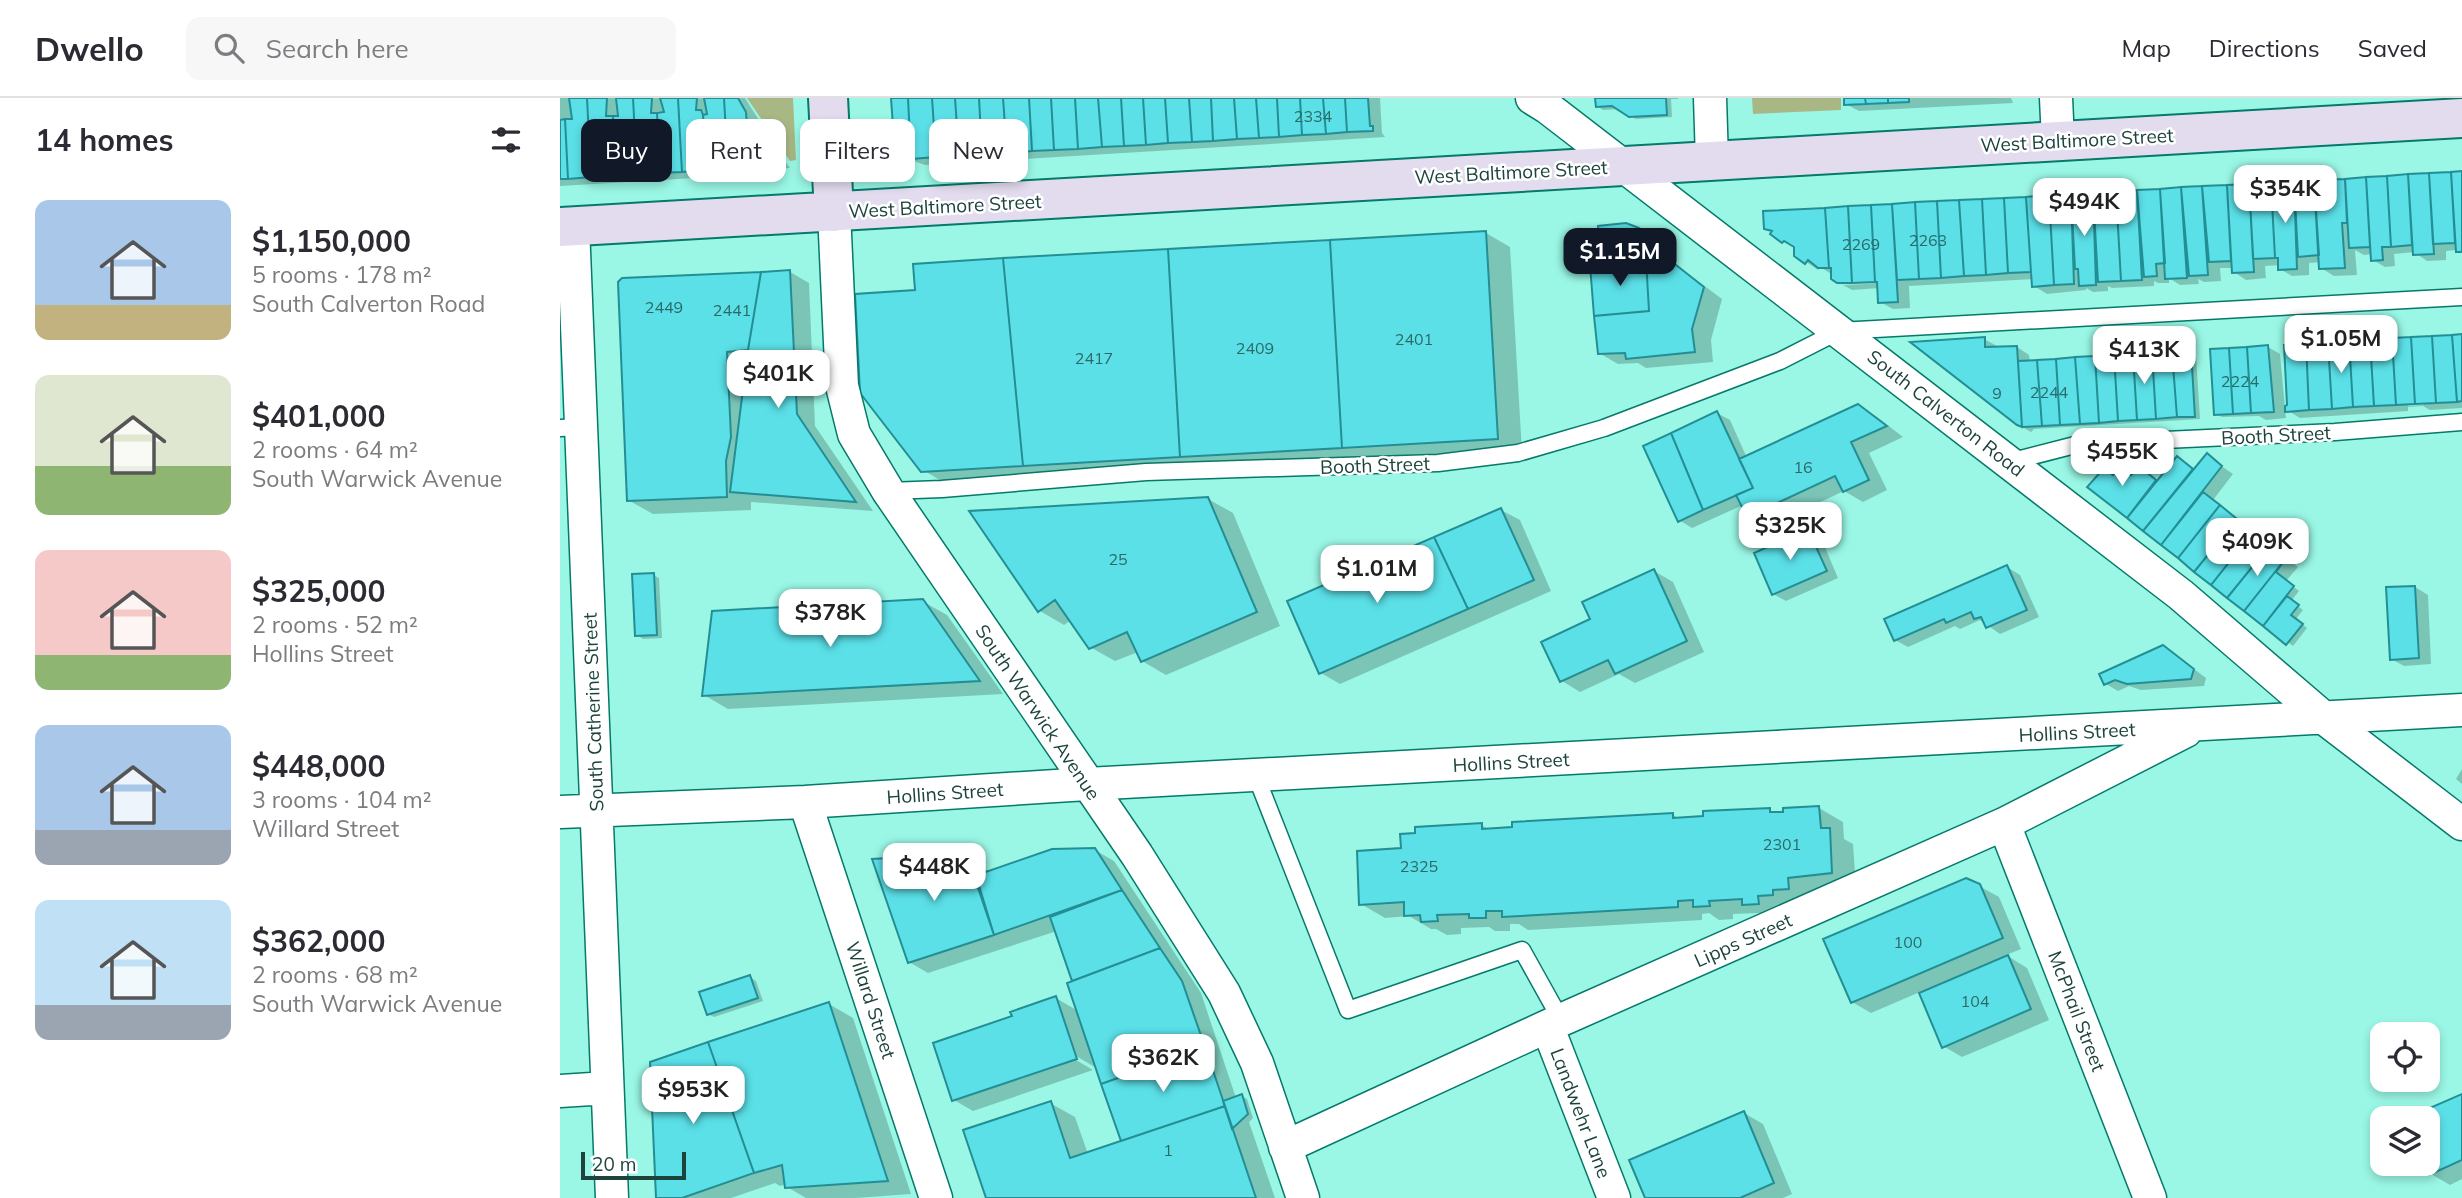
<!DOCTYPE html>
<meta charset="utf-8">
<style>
:root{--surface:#fff;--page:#f7f7f7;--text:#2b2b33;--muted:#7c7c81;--line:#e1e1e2;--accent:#111827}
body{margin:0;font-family:Mulish,sans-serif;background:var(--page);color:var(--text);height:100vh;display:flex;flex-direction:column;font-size:26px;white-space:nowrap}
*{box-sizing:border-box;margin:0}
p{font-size:23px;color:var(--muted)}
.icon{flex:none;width:38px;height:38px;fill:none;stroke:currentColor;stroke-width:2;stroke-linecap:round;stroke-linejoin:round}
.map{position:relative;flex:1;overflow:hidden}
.side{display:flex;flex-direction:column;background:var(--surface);width:560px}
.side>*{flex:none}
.top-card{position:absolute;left:21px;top:21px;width:665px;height:63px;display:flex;gap:14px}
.tools{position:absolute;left:1810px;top:924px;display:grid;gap:14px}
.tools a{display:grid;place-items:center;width:70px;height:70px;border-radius:14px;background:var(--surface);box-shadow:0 4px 10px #0003;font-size:35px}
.scale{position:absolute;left:21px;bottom:18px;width:105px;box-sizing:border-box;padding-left:7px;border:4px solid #1c433c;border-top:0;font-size:19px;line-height:24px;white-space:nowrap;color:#1c433c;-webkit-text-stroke:5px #fff;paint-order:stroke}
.price{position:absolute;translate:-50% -60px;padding:0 16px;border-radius:14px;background:#fff;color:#222;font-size:23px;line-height:46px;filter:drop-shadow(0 2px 4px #0008)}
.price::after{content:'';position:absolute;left:50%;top:42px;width:21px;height:16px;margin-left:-10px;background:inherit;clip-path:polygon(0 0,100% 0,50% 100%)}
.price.active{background:var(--accent);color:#fff}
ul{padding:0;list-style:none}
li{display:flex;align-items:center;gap:21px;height:175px;padding:0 35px}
li span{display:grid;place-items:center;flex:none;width:196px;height:140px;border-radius:14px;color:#555}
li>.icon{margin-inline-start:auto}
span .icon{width:84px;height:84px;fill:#fffc;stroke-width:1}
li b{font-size:30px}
h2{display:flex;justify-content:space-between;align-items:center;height:84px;padding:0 35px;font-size:30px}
.tag{padding:0 24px;border-radius:14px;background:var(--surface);box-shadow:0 4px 10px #0003;font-size:24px;line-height:63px}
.tag.active{background:var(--accent);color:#fff}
header{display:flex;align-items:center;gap:42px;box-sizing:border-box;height:98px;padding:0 35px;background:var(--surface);border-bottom:2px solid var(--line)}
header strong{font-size:33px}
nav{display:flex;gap:38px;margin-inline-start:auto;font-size:24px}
.search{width:490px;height:63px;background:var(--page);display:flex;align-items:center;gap:18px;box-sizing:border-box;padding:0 24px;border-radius:14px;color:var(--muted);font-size:26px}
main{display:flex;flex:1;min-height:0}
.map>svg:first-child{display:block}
.green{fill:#a9b785}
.shadow{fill:#0003;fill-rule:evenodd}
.building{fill:#5be0e8;stroke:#238e94;stroke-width:2}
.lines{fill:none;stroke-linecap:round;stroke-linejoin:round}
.lane-casing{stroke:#05796a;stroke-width:19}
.street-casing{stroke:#05796a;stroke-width:35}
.secondary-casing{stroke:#05796a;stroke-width:42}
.lane{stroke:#fff;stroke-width:16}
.street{stroke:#fff;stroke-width:32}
.secondary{stroke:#e3dcef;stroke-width:38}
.labels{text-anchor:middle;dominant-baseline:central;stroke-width:5;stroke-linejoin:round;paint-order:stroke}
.number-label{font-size:16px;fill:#2c6a67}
.street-label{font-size:19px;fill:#1c433c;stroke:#fff}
</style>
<header>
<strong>Dwello</strong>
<div class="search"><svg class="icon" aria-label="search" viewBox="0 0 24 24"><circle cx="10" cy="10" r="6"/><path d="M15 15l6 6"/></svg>Search here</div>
<nav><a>Map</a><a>Directions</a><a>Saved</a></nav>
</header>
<main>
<section class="side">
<h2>14 homes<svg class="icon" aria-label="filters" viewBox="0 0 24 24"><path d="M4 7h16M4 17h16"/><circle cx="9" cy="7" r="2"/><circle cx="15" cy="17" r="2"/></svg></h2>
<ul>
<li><span style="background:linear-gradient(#a9c7e8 75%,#c2b280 0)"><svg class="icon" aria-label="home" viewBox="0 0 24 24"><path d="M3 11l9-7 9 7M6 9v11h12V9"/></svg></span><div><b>$1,150,000</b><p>5 rooms · 178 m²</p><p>South Calverton Road</p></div></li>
<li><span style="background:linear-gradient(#dfe7d0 65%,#8fb573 0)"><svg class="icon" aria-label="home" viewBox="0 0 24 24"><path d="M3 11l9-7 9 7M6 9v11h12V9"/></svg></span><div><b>$401,000</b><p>2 rooms · 64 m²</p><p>South Warwick Avenue</p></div></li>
<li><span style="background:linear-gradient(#f6c9c9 75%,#8fb573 0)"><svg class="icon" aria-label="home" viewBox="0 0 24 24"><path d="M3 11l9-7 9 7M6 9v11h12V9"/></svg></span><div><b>$325,000</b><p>2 rooms · 52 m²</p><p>Hollins Street</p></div></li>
<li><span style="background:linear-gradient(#a9c7e8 75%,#9aa5b1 0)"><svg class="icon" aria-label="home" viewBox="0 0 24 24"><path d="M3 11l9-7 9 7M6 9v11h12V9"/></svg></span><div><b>$448,000</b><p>3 rooms · 104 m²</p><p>Willard Street</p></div></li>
<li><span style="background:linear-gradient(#bfe0f5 75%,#9aa5b1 0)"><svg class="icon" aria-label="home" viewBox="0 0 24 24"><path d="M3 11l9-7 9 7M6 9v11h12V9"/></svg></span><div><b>$362,000</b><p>2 rooms · 68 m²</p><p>South Warwick Avenue</p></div></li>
</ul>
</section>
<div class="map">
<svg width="1902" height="1100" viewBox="0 0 1902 1100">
<rect width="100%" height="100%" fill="#9af7e5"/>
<!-- green -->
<path class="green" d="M187,0h46l3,62 -6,1z
M1192,0h89v12l-88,4z"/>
<!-- shadow -->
<path class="shadow" d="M0,0h185l14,22v13l7,4 24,31 -28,2v4l-202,12z
M333,0h487l2,35 3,4 -460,28 -20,-7 -2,-29 -8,-3z
M1033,0h85v1h-7l1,18 -36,2 -17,-10 -16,1 -6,-4v-6z
M1286,0h165l2,5 -154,8 -13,-7z
M1902,75v80l-6,-3 -10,1v9l-19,1 -13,-9 -20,2 1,12 -10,1 -12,-7 -1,-6 -8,1 -9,-5 2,25 -23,1 -13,-8v-6l-12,1v12l-17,1 -12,-7v-4l-15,1 1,12 -20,2 -12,-8v-4h-14l1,13 -17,1 -6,-3 1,5 -19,1 -11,-7v5h-11l-4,-2v5l-42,2 -4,-2v5l-15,1 -7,-4v2l-39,4 -13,-8v-7l-125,7 1,22 -17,1 -13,-7 -1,-14 -27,2 -9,-5 43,-2v-4l-43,2v4l-10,-10 -13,-8 -2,3 -22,-15v-6l-30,-21 -1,-15z
M1078,132l33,24 -4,4 55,41 -11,41 2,22 -67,6 -8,-5 -20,1 -19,-11 4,-87z
M926,135l24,14 12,205 -574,33 -25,-15 -6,-178z
M230,174l19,11 6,143 58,85 -122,-9v8l-98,4 -25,-14 -9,-215z
M1902,238v72l-32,2 -7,-4 -15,1v4l-108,7 -15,-9 1,9 -20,2 -7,-4 -37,1 -6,-3 52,-67 12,7 5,54zM1864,304v3l-16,1v-3z
M1424,241l13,7v3l20,-2 12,8 1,7 160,-10 6,4 4,63 -166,10 -3,3 -14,-8 -102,-81z
M1298,308l19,11 26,20 -34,16 18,37 -24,12 -19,-11 -77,36 -19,-11 -5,-11 -51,23 -13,-8 38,-107 13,7 17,38z
M1647,358l26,18 -20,26 85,67 -12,14 13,10 -8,10 12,9 -7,9 11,9 -14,18 -203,-160 24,-10 7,-8 12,7 6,-7 19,12 19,-21 18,11z
M648,401l25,14 47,113 -114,49 -24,-14 -4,-9 -23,9 -25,-14 -19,-27 -7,5 -24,-14 -68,-98z
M941,412l19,10 31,71 -211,93 -19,-11z
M1248,433l13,7 17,40 -52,23 -13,-7z
M1447,469l13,8 19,42 -39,17 -20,-14 -20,9 -5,-3 -47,21 -13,-7z
M1094,473l19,11 31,70 -69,31 -16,-9 -39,18 -18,-11 30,-61z
M93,477l6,3 3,60 -19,1 -6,-4z
M1855,489l13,8 3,69 -27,2 -13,-7z
M362,503l25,14 56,79 -275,15 -24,-14z
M1603,548l43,32 -2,8 -63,4 -12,-4 -11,5 -12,-7z
M1902,671v15l-6,-5z
M1259,710l24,14 1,17 9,5 3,43 -44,4 1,11 -45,16 -9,-5 -26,1v5l-14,1 -10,-7 -7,1v6l-174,10 -9,-6h-9v7h-15l-6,-4 -28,1v6l-14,1 -11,-6h-5l-22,-13 -24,2 -24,-14 42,-54 78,-25 10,5 182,-15 7,4 89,-9 7,4z
M535,752l19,11 87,132 35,105 5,-2 6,3 6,19 -4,4 26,76h-287l62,-95 25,14 13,37 37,-13 -27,-72 -27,-16 -2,3 24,14 -120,41 -19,-11 102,-102 22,13 -4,-29 -17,-51 -129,42 -19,-11 53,-107 28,17z
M1419,788l20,11 22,52 -15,6 21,13 22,52 -87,37 -19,-11 -23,-54 -49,21 -19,-11z
M190,879l6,4 7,20 -49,16 -6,-3z
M269,906l24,14 58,176 -56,4h-49l-19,-11 -1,-3 -6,2 -5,-3 -44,15h-73z
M1902,998v83l-12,6 -19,-11 -5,-10 1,-46h-16z
M1184,1015l19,11 29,70 -9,4h-136z"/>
<!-- building -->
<path class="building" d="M9,0h18l4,79 -23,2 -3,-60h7z
M27,0h20l-1,18h7l3,60 -25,1z
M56,0h17l4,76 -21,2 -3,-60h5z
M73,0h19l-1,15h6l3,60 -23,1z
M100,0h18l4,74 -22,1 -3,-60 7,-1z
M118,0h19l-1,12h5l2,5 3,55 -24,2z
M144,0h20l4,71 -22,1 -3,-55 4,-1z
M164,0h14l8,14 4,56 -22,1z
M331,0h17l3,61h-8l-2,-33 -8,1z
M348,0h24l4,59 -25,2z
M372,0h23l4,58 -23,1z
M395,0h24l3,56 -23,2z
M419,0h24l4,55 -25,1z
M443,0h26l3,53 -25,2z
M469,0h22l3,52 -22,1z
M491,0h24l3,51 -24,1z
M515,0h23l4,49 -24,2z
M538,0h23l3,48 -22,1z
M561,0h22l3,47 -22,1z
M583,0h22l3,45 -22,2z
M605,0h24l3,44 -24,1z
M629,0h22l2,43 -21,1z
M651,0h23l3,41 -24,2z
M674,0h22l3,40 -22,1z
M696,0h21l2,39 -20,1z
M717,0h23l2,37 -23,2z
M740,0h23l3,36 -24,1z
M763,0h22l2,34 -21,2z
M785,0h23l2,28h3v5l-26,1z
M1035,0h71l1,17 -38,2 -17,-11 -16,1z
M1284,0h21l1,6 -22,1z
M1305,0h23v5l-22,1z
M1328,0h21v4l-21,1z
M5,21l3,60h-8v-59z
M200,33l22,31 3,-1v5l-35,2 -2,-36z
M1902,73v81h-6l-5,-80z
M1891,74l4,71 -22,1 -4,-71z
M1869,75l5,81 -21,1 -5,-81z
M1848,76l4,71 -21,2 -4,-71z
M1827,78l4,71h-9l1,13 -12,1 -5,-84z
M1806,79l4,70 -21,1 -4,-69z
M1785,81l2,44h-5l3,45 -26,1 -5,-89z
M1754,82l5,75 -21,2 -4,-76z
M1734,83l3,88 -19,1v-12h-3l-4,-75z
M1711,85l4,75 -22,1 -4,-75z
M1689,86l5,88 -22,1 -5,-88z
M1667,87l4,76 -22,1 -7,-76z
M1642,88l6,89 -19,1 -8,-89z
M1621,89l6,91 -22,1 -5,-90z
M1600,91l5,74 -9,1 1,12 -13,1 -7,-87z
M1577,92l5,90 -21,1 -5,-90z
M1556,93l5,90 -23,1 -5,-90z
M1533,94l3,93 -17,1 -1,-17h-3l-4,-75z
M1511,96l3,90 -20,1 -5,-90z
M1489,97l5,90 -22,2 -6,-90z
M1466,99l5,75 -23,1 -4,-75z
M1444,100l4,75 -22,2 -4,-76z
M1422,101l4,76 -22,1 -5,-76z
M1399,102l5,76 -23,2 -4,-77z
M1377,103l4,77 -22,1 -4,-77z
M1355,104l4,77 -22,1 -5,-76z
M1332,106l6,98 -20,1 -1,-21h-2l-4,-77z
M1311,107l4,77 -23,1 -4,-77z
M1288,108l4,77h-15l-6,-4v-11h-2l-4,-60z
M1265,110l4,60h-11l-10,-8 -3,4 -11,-8v-9l-10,-6 -2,2 -12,-9 2,-3 -8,-2 -1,-18z
M1066,125l13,5 21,17 -12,13 -47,6 -3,-38z
M926,133l12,208 -156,9 -12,-208z
M770,142l12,208 -162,9 -12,-208z
M608,151l12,208 -157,9 -20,-208z
M1097,152l47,37 -12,42 3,23 -69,7 -1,-6 -27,1 -4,-38 55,-5 -3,-52z
M443,160l20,208 -102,6 -61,-79 -5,-99 60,-4 -2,-26z
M1086,161l3,52 -55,5 -4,-51z
M230,172l7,144 59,88 -126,-10 18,-142 13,-78z
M201,174l-13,78 -21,2 4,85 -5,24 1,36 -100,4 -9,-219 4,-4z
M1902,236v67l-5,1 -5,-67z
M1892,237l5,67 -21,1 -4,-67z
M1872,238l4,67 -21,1 -4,-67z
M1425,239v10l32,-1 5,81 -5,-2 -107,-83z
M1851,239l4,67 -19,1 -4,-67z
M1832,240l4,67 -22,1 -4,-67z
M1810,241l4,67 -21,1 -4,-67z
M1789,242l4,67 -21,2 -4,-67z
M1768,244l4,67 -23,1 -3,-67z
M1746,245l3,67 -24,2v-6l2,-1 -3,-60z
M1708,247l6,67 -23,1 -4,-66z
M1687,249l4,66 -18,1 -4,-66z
M1669,250l4,66 -19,1 -4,-66z
M1631,252l4,67h-18l-5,-65z
M1612,254l5,65 -21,2 -4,-66z
M1592,255l4,66 -19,1 -4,-66z
M1573,256l4,66 -19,1 -4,-66z
M1554,257l4,66 -19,2 -4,-67z
M1535,258l4,67 -19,1 -5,-67z
M1515,259l5,67 -20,1 -4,-66z
M1496,261l4,66 -18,1 -5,-66z
M1477,262l5,66 -20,1 -4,-66z
M1298,306l29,22 -36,16 18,38 -26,12 -8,-16 -88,41 -11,-22 17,-7 -14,-29z
M1157,313l36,77 -50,22 -32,-77z
M1111,335l32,77 -25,12 -35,-76z
M1647,355l15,13 -61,79 -18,-14z
M1617,358l16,13 -50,62 -16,-13z
M1560,368l11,9 8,-9 17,14 -29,38 -40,-31 17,-19 9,7z
M1643,394l17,13 -42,53 -17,-13z
M648,399l49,115 -116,50 -14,-30 -38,17 -34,-49 -17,12 -69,-101z
M1660,407l17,14 -43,53 -16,-14z
M941,410l33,72 -66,29 -34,-72z
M1677,421l16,13 -42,53 -17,-13z
M1248,431l19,42 -55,24 -18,-42z
M1693,434l17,13 -43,53 -16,-13z
M874,439l34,72 -149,65 -32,-73z
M1710,447l16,13 -42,53 -17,-13z
M1726,460l-10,14 18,14 -31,40 -19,-15z
M1447,467l20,45 -41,18 -5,-11 -7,2 -3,-7 -25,11 -2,-4 -50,22 -10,-22z
M1094,471l33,72 -72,33 -7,-14 -48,22 -19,-40 49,-23 -8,-17z
M94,475l3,62 -22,1 -3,-62z
M1855,488l4,72 -29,2 -4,-73z
M1727,498l12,9 -8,10 12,9 -17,21 -23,-19z
M363,501l57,82 -278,15 10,-85z
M1603,547l31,24 -3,10 -64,5 -12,-4 -11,5 -5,-11z
M1259,708l2,22h9l2,45 -44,5 1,11 -16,1v5l-15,1 1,8 -17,1v-6l-33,2 1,5 -17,1v-7l-15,1v6l-176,10v-6h-16v7h-17v-4l-32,1 1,6 -17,1 -1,-7 -16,1v-14l-45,3 -2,-54 44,-3 -1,-14 15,-1v-6l67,-4v6l30,-2v-5l161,-9v5l30,-2v-5l67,-3v4h13v-4z
M535,750l27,42 -128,45 -20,-59 78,-27z
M403,756l8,5 23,76 -86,28 -36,-104z
M1406,780l14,6 23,54 -152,65 -28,-64z
M562,792l38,58 -88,33 -22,-64z
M600,850l22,33 23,66 -104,37 -34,-101z
M1448,857l23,54 -89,39 -23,-55z
M190,877l8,23 -51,17 -8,-23z
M496,898l21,63 -125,42 -19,-58 79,-27 -2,-4z
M269,904l59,179 -103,7 -3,-23 -28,8 -46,-131z
M148,944l46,131 -72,25h-26l-6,-136z
M645,949l20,59 -104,35 -20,-57z
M682,996l6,20 -16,15 -9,-28z
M1902,996v66l-33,15 -5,-11h3v-46h-20z
M491,1003l19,57 155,-52 31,92h-270l-23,-68z
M1184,1013l30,72 -34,15h-95l-16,-38z"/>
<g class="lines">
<defs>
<path id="lane" d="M0,330l21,-1
M1449,364l70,-18 256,-12 127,-10
M328,393l54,-2 204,-17 292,-9 80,-10 86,-25 176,-67 59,-30 623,-34
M696,678l92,234 174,-60 39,70"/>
<path id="street" d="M972,0l16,10 633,487 143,123 138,106
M1150,0l2,62
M1496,0l2,43
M274,114l8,174 12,48 34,57 249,364 87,138 33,70 46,135
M13,128l39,972
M245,704l131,396
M0,714l245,-10 282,-18 1375,-74
M1444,726l146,374
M988,930l66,170
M0,993l47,-3
M725,1049l276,-127 443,-196 182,-93"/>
<path id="secondary" d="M268,0l6,114
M0,129l1902,-109"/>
</defs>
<!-- lane casing -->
<use href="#lane" class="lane-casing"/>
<!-- street casing -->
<use href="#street" class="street-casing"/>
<!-- secondary casing -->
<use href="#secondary" class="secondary-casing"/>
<!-- lane -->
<use href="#lane" class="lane"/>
<!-- street -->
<use href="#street" class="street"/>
<!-- secondary -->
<use href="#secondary" class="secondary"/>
</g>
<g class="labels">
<!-- number labels -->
<g class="number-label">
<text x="753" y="18">2334</text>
<text x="1368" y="142">2263</text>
<text x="1301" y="146">2269</text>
<text x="104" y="209">2449</text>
<text x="172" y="212">2441</text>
<text x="854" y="241">2401</text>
<text x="695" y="250">2409</text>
<text x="534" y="260">2417</text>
<text x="1680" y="283">2224</text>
<text x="1489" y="294">2244</text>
<text x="1437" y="295">9</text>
<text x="1243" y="369">16</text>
<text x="558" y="461">25</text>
<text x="1222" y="746">2301</text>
<text x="859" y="768">2325</text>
<text x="1348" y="844">100</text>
<text x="1415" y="903">104</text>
<text x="608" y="1052">1</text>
</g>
<!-- street labels -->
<g class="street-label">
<text transform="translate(1517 42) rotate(-3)">West Baltimore Street</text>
<text transform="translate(951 74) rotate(-3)">West Baltimore Street</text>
<text transform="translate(385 108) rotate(-3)">West Baltimore Street</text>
<text transform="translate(1386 315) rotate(38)">South Calverton Road</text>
<text transform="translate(1716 337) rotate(-3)">Booth Street</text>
<text transform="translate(815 367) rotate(-2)">Booth Street</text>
<text transform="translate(33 614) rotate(-92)">South Catherine Street</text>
<text transform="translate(478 614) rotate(56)">South Warwick Avenue</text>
<text transform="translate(1517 634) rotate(-3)">Hollins Street</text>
<text transform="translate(951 664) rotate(-3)">Hollins Street</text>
<text transform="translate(385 695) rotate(-4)">Hollins Street</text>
<text transform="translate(1183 842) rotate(-24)">Lipps Street</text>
<text transform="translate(311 902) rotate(72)">Willard Street</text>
<text transform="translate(1517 913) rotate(69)">McPhail Street</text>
<text transform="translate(1021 1015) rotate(69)">Landwehr Lane</text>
</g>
</g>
</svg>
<div class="tools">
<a><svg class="icon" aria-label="locate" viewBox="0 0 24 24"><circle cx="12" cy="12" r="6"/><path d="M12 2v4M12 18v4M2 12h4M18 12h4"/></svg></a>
<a><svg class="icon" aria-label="layers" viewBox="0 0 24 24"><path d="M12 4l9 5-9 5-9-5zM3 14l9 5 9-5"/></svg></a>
</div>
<div class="scale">20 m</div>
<b class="price" style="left:1725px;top:127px">$354K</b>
<b class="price" style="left:1524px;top:140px">$494K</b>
<b class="price active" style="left:1060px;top:190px">$1.15M</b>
<b class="price" style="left:1781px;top:277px">$1.05M</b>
<b class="price" style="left:1584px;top:288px">$413K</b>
<b class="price" style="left:218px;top:312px">$401K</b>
<b class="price" style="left:1562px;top:390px">$455K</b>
<b class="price" style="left:1230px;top:464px">$325K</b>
<b class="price" style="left:1697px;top:480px">$409K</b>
<b class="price" style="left:817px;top:507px">$1.01M</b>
<b class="price" style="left:270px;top:551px">$378K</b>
<b class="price" style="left:374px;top:805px">$448K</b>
<b class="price" style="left:603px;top:996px">$362K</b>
<b class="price" style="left:133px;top:1028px">$953K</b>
<div class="top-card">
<a class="tag active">Buy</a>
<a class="tag">Rent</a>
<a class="tag">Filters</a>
<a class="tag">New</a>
</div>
</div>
</main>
